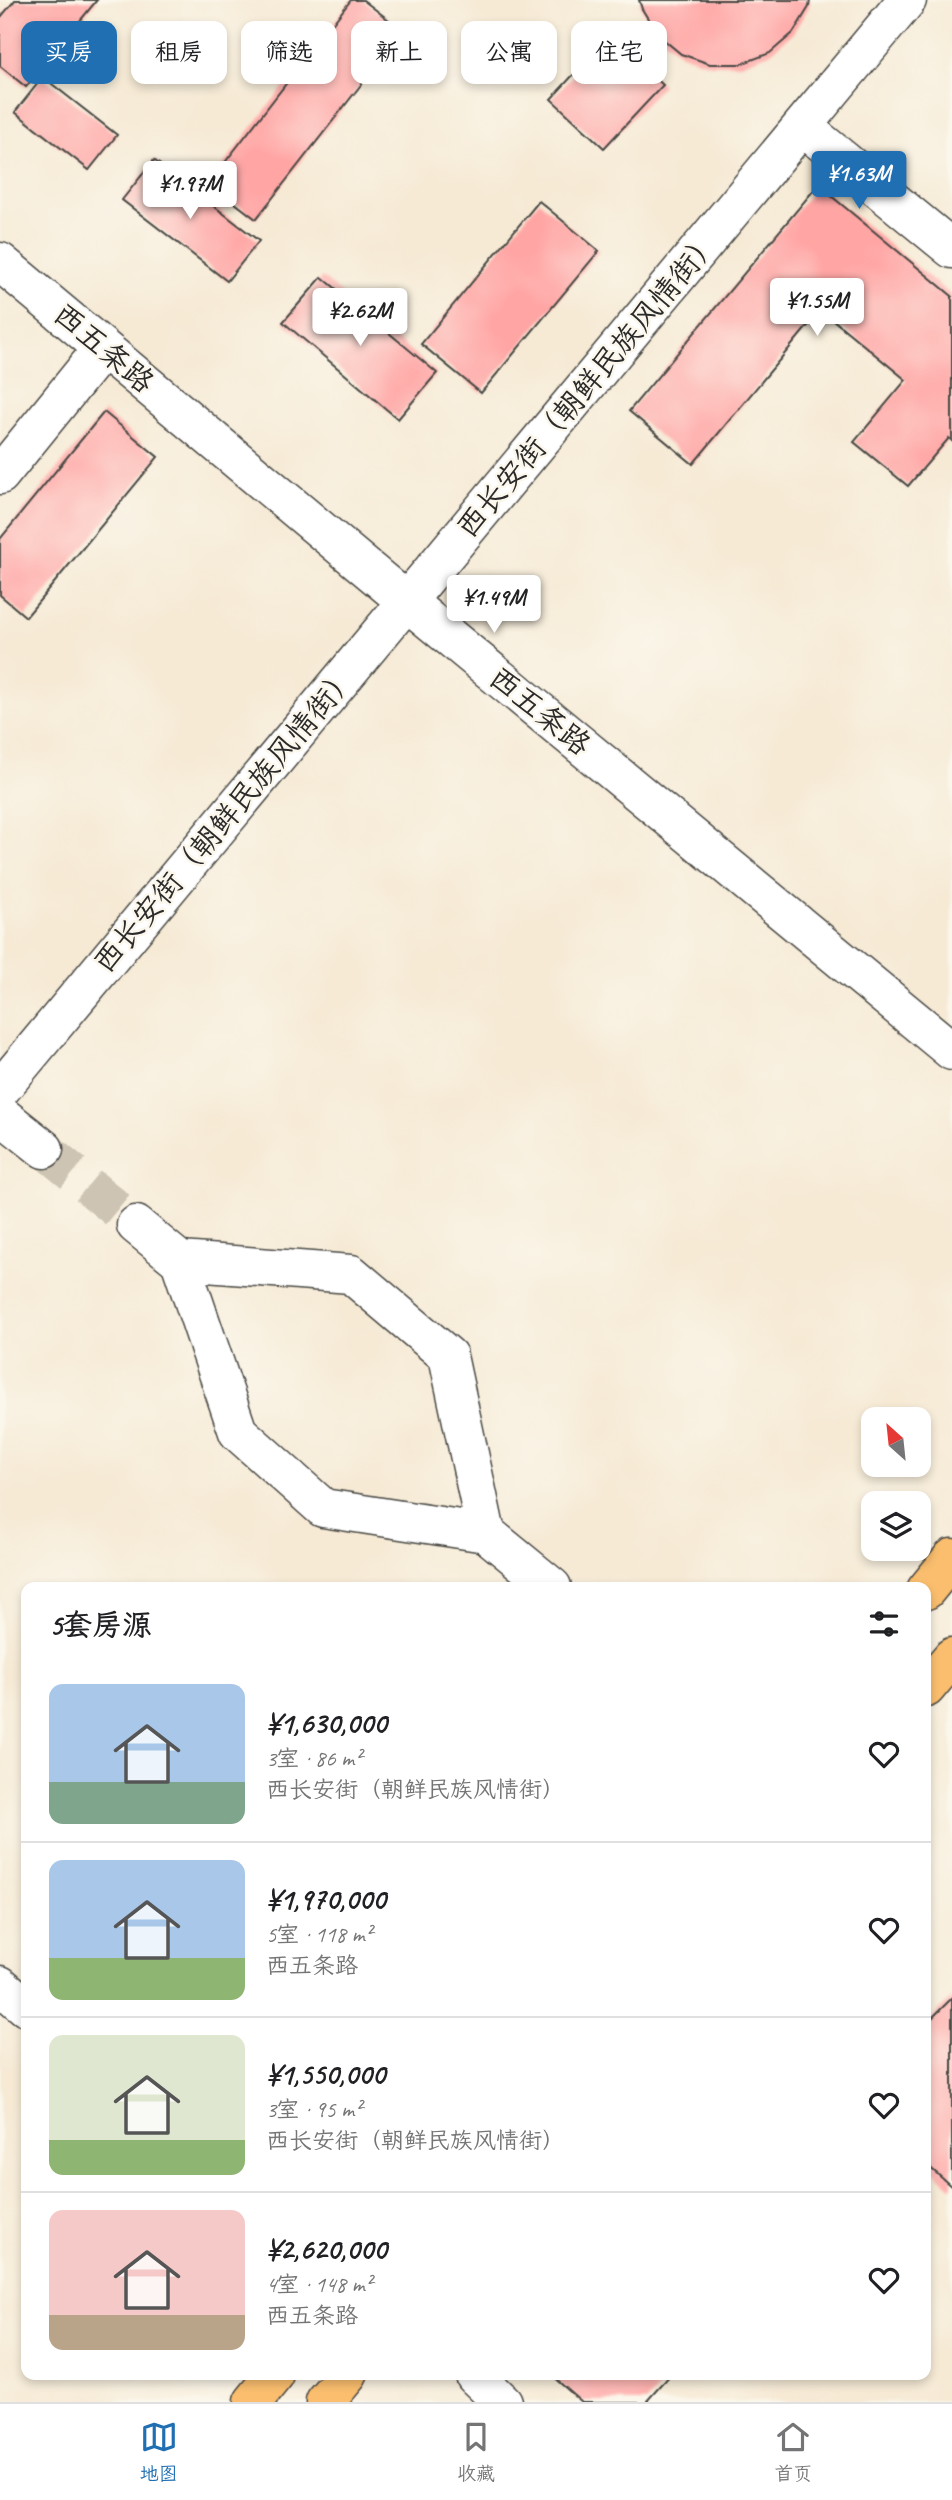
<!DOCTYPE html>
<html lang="zh">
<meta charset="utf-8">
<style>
:root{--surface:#fff;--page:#f2f2f2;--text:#202124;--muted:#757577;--line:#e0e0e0;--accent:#1f6fb2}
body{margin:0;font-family:Caveat,"LXGW WenKai TC",sans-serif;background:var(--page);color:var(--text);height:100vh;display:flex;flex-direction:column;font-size:26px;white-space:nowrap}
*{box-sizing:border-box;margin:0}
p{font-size:23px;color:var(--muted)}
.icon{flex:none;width:38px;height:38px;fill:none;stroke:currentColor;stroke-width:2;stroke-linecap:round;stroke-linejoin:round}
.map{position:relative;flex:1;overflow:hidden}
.panel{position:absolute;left:21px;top:1582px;width:910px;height:798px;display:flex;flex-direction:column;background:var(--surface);border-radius:14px;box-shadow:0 4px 10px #0003}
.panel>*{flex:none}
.guide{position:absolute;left:21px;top:21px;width:910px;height:63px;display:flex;gap:14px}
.needle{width:46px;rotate:333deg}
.controls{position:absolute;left:861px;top:1407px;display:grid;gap:14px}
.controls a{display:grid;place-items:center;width:70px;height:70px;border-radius:14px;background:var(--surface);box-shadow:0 4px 10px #0003;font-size:35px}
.price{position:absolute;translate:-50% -60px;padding:0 16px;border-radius:7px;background:#fff;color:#222;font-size:23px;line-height:46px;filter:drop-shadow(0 2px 4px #0008)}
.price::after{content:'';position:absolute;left:50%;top:42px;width:21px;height:16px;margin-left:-10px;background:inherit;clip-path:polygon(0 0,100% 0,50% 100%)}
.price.active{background:var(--accent);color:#fff}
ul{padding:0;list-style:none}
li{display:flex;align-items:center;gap:21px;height:175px;padding:0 28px}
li+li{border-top:2px solid var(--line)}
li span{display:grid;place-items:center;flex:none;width:196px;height:140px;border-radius:14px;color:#555}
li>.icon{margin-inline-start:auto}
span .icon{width:84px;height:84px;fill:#fffc;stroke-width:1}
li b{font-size:30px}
h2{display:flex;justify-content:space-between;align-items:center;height:84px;padding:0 28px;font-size:30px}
.chip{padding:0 24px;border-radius:14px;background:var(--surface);box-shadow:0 4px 10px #0003;font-size:24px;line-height:63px}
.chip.active{background:var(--accent);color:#fff}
.dock{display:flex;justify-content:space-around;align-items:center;height:98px;border-top:2px solid var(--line);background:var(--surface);font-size:19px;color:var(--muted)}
.dock a{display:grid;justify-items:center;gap:4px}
.dock .active{color:var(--accent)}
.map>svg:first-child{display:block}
.building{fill:#ffa6a5}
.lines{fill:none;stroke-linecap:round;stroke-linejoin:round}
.minor-tunnel{stroke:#cdc4b3;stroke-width:38;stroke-dasharray:38 19;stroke-linecap:butt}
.minor-casing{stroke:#494844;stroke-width:41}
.major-casing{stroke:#494844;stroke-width:41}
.minor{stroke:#fff;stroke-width:38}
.major{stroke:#fabe6e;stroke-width:38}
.labels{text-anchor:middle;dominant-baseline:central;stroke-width:5;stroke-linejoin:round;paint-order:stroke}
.street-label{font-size:30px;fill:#2b2b2b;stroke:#fbf7ec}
</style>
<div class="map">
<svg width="952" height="2402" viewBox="0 0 952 2402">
<rect width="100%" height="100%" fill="#fbf7ec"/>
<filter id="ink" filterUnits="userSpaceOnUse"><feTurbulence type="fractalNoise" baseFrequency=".0143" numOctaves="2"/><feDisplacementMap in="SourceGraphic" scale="14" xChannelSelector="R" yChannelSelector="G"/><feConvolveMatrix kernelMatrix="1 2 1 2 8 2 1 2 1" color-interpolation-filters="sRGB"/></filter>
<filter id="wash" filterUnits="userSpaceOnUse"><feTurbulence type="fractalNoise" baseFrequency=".00686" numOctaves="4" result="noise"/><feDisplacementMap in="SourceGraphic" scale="28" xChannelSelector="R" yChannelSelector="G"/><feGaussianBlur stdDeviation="1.57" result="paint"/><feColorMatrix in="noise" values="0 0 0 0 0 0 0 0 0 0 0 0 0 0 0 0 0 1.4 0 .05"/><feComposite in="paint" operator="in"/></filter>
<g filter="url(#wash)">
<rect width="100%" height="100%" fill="#f6ead5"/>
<g id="blocks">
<!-- building -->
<path class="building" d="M15,0h82l-71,87 -26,-21v-48z
M351,0h12l40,31 -147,188 -47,-36z
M639,0h171l-1,7 -16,26 -23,20 -29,11h-31l-29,-10 -23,-19 -16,-26z
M610,35l53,50 -59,63 -53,-49z
M43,77l74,58 -28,35 -74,-58z
M154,160l105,81 -32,40 -105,-81z
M818,185l134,111v145l-3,-3 -41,48 -54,-44 52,-62 -85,-70 -128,154 -64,-53z
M539,201l60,50 -118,142 -60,-49z
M322,277l115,96 -39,46 -115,-97z
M104,412l54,45 -132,160 -26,-22v-56z
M952,1998v189l-26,-23v-140z
M551,2375h120l-24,27h-65z"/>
</g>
</g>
<g filter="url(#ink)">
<use href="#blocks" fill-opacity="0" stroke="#494844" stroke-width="2"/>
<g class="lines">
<!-- minor-tunnel -->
<path class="minor-tunnel" d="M44,1149l92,76"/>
<defs>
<path id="minor" d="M803,127l149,122
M0,262l406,339 546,450
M0,475l103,-127
M0,1090l907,-1090
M0,1114l44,35
M136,1225l44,36 58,171 85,76 163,25 66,54
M180,1261l171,13 97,82 38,177
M0,1985l26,22
M474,2375l28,27"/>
<path id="major" d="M926,1590l26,-32
M926,1688l26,-31
M253,2402l22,-27
M325,2402l23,-27"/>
</defs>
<!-- minor casing -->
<use href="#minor" class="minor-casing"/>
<!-- major casing -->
<use href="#major" class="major-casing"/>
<!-- minor -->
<use href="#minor" class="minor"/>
<!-- major -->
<use href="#major" class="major"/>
</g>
</g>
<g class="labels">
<!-- street labels -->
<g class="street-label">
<text transform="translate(104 348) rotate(40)">西五条路</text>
<text transform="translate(588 384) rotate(-50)">西长安街（朝鲜民族风情街）</text>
<text transform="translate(540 711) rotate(39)">西五条路</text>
<text transform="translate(225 819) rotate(-50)">西长安街（朝鲜民族风情街）</text>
</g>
</g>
</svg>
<div class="controls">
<a><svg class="needle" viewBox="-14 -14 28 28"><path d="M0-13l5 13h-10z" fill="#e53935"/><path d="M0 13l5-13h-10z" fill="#757577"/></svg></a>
<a><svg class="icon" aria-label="layers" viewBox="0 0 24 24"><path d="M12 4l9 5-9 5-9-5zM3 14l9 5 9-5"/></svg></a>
</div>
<b class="price active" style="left:859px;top:211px">¥1.63M</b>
<b class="price" style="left:190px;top:221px">¥1.97M</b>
<b class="price" style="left:817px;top:338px">¥1.55M</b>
<b class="price" style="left:360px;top:348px">¥2.62M</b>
<b class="price" style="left:494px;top:635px">¥1.49M</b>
<div class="guide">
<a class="chip active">买房</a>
<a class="chip">租房</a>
<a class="chip">筛选</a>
<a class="chip">新上</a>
<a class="chip">公寓</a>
<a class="chip">住宅</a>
</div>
<section class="panel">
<h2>5套房源<svg class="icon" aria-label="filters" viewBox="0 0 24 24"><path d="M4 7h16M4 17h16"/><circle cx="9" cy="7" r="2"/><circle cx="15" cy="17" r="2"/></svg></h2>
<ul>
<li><span style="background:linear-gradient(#a9c7e8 70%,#7fa58c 0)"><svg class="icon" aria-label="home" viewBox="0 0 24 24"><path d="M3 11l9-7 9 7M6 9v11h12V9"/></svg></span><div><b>¥1,630,000</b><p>3室 · 86 m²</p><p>西长安街（朝鲜民族风情街）</p></div><svg class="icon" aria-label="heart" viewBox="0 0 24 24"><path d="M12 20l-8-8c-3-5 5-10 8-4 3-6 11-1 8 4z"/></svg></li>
<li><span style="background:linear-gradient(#a9c7e8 70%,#8fb573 0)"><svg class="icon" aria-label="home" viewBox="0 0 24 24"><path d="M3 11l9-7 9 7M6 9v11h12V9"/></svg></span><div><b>¥1,970,000</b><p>5室 · 118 m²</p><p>西五条路</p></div><svg class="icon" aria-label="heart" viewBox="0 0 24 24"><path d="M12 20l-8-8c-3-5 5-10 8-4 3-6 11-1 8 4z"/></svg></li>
<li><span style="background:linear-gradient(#dfe7d0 75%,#8fb573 0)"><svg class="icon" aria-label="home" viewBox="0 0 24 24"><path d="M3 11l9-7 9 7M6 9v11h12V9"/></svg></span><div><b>¥1,550,000</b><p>3室 · 95 m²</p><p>西长安街（朝鲜民族风情街）</p></div><svg class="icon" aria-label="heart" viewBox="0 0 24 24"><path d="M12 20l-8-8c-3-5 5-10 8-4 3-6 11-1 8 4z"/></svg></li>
<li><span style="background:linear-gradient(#f6c9c9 75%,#b9a48a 0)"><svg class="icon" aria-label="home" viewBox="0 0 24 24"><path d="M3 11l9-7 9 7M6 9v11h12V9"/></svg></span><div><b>¥2,620,000</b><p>4室 · 148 m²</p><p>西五条路</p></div><svg class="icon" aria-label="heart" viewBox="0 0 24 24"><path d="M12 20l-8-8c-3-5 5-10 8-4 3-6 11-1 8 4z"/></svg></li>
</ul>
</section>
</div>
<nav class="dock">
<a class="active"><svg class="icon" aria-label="map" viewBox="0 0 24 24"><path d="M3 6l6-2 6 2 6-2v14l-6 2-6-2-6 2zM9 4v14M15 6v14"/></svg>地图</a>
<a><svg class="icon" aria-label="saved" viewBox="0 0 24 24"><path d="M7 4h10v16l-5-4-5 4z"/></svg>收藏</a>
<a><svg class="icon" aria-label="home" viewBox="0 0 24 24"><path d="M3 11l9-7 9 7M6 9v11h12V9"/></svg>首页</a>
</nav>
